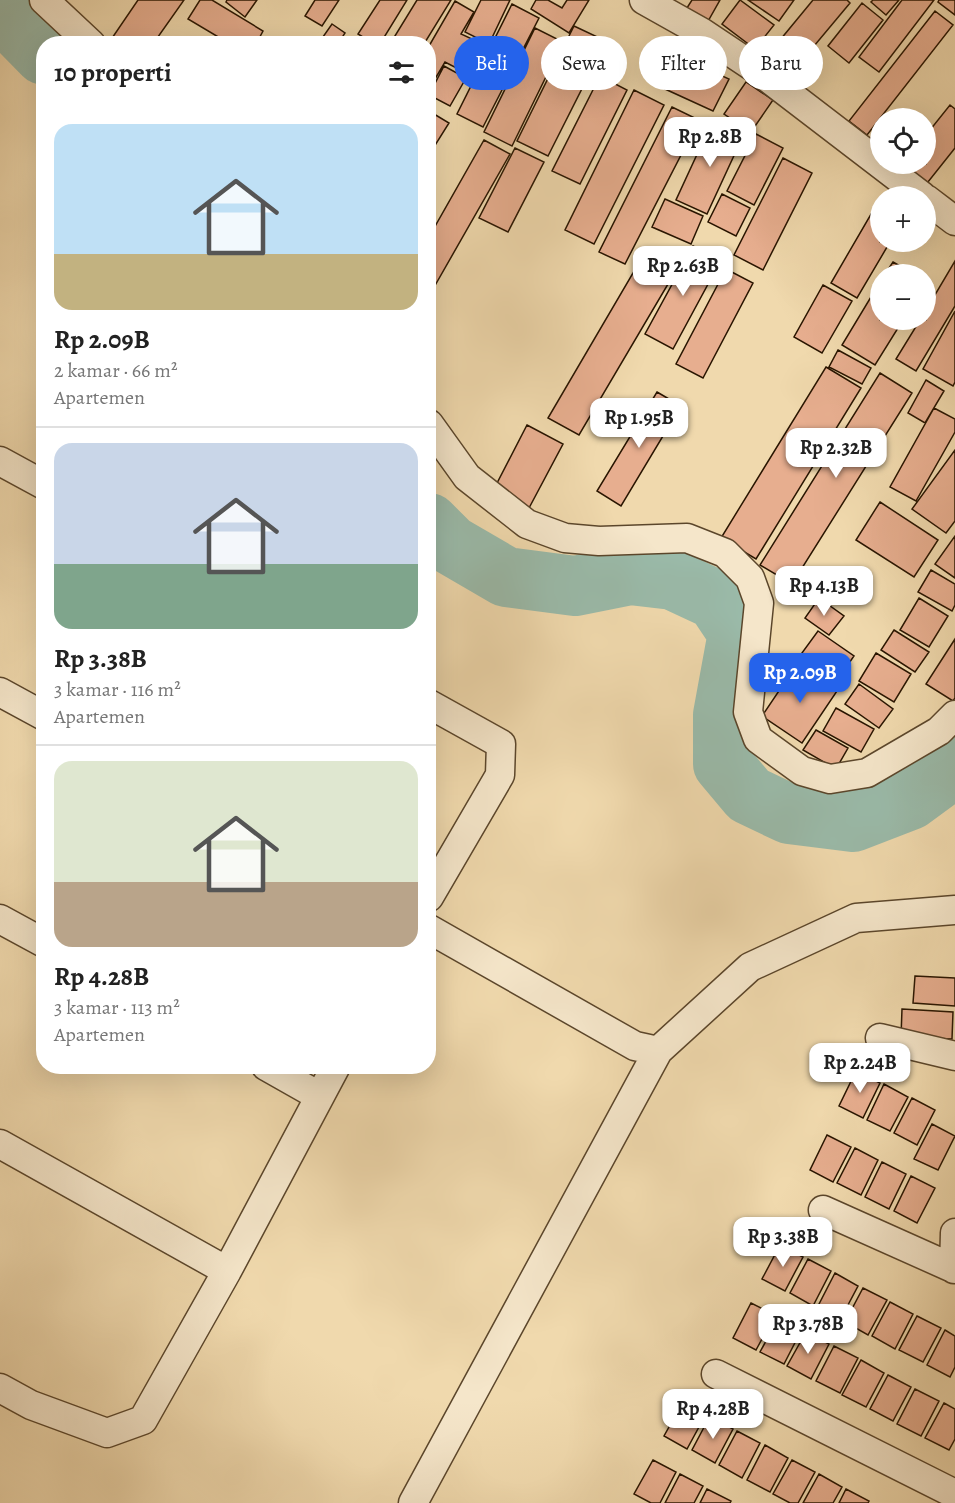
<!DOCTYPE html>
<html lang="id">
<meta charset="utf-8">
<style>
:root{--surface:#fff;--page:#f2f2f2;--text:#222;--muted:#767676;--line:#e0e0e0;--accent:#2563eb}
body{margin:0;font-family:Alegreya,serif;background:var(--page);color:var(--text);height:100vh;display:flex;flex-direction:column;font-size:22px;white-space:nowrap}
*{box-sizing:border-box;margin:0}
p{font-size:20px;color:var(--muted)}
.icon{flex:none;width:33px;height:33px;fill:none;stroke:currentColor;stroke-width:2;stroke-linecap:round;stroke-linejoin:round}
.map{position:relative;flex:1;overflow:hidden}
.side{position:absolute;left:36px;top:36px;width:400px;height:1038px;display:flex;flex-direction:column;background:var(--surface);border-radius:24px;box-shadow:0 6px 24px #0002}
.side>*{flex:none}
.hud{position:absolute;left:454px;top:36px;width:410px;height:54px;display:flex;gap:12px}
.tools{position:absolute;left:870px;top:108px;display:grid;gap:12px}
.tools a{display:grid;place-items:center;width:66px;height:66px;border-radius:50%;background:var(--surface);box-shadow:0 6px 24px #0002;font-size:30px}
.price{position:absolute;translate:-50% -51px;padding:0 14px;border-radius:12px;background:#fff;color:#222;font-size:20px;line-height:39px;filter:drop-shadow(0 2px 3px #0008)}
.price::after{content:'';position:absolute;left:50%;top:36px;width:18px;height:14px;margin-left:-9px;background:inherit;clip-path:polygon(0 0,100% 0,50% 100%)}
.price.selected{background:var(--accent);color:#fff}
ul{padding:0;list-style:none}
li{display:grid;align-content:center;gap:12px;height:318px;padding:0 18px}
li+li{border-top:2px solid var(--line)}
li span{display:grid;place-items:center;height:186px;border-radius:18px;color:#555}
li>.icon{margin-inline-start:auto}
span .icon{width:108px;height:108px;fill:#fffc;stroke-width:1}
li b{font-size:26px}
h2{display:flex;justify-content:space-between;align-items:center;height:72px;padding:0 18px;font-size:26px}
.pill{padding:0 21px;border-radius:27px;background:var(--surface);box-shadow:0 6px 24px #0002;font-size:21px;line-height:54px}
.pill.selected{background:var(--accent);color:#fff}
.map>svg:first-child{display:block}
.lines{fill:none;stroke-linecap:round;stroke-linejoin:round}
.river{stroke:#9abaa9;stroke-width:60}
.building{fill:#e7ae8f;stroke:#291500;stroke-width:1.5}
.street-casing{stroke:#5b462b;stroke-width:31}
.street{stroke:#f5e6ca;stroke-width:28}
</style>
<div class="map">
<svg width="955" height="1503" viewBox="0 0 955 1503">
<rect width="100%" height="100%" fill="#f0d9ad"/>
<filter id="stains"><feTurbulence type="fractalNoise" baseFrequency=".00333" numOctaves="4"/><feColorMatrix values="0 0 0 0 .2 0 0 0 0 .09 0 0 0 0 .02 0 0 0 .5 -.17"/></filter>
<radialGradient id="worn" r=".72"><stop offset=".6" stop-color="#630" stop-opacity="0"/><stop offset="1" stop-color="#630" stop-opacity=".3"/></radialGradient>
<g class="lines">
<!-- river -->
<path class="river" d="M0,10l44,45
M429,523l22,22 55,32 69,9 55,-11 43,5 43,20 22,33 -15,82v49l26,31 40,19 64,8 57,-22 45,-33"/>
</g>
<!-- building -->
<path class="building" d="M138,0h46l-31,44h-45z
M200,0h12l51,31 -7,13h-26l-42,-25z
M227,0h30l-12,17 -19,-15z
M315,0h24l-17,26 -17,-10z
M380,0h27l-27,44h-6l-16,-10z
M417,0h34l-27,44h-34z
M481,0h29l-21,44 -24,-12z
M536,0h12l14,8 5,-8h22l-20,33 -38,-24z
M692,0h28l-13,23 -22,-12z
M740,0l34,25 -19,24 -33,-25z
M748,0h46l-15,21z
M813,0h34l3,3 -56,67 -23,-19z
M873,0h26l-13,15 -15,-13z
M902,0h32l-55,72 -20,-15z
M939,0h16v15l-17,-13z
M455,1l19,11 -13,22 24,11 -15,30 -25,-13 -10,17 -6,-4v-29z
M862,3l21,17 -34,43 -21,-17z
M512,4l27,14 -56,109 -26,-13z
M935,11l18,14 -86,110 -18,-14z
M332,24l13,9 -7,11h-20z
M574,26l32,15 -58,115 -31,-15z
M535,28l28,14 -51,104 -28,-14z
M679,56l50,23 -16,32 -48,-22z
M444,66l22,12 -16,28 -21,-11z
M600,76l27,14 -47,94 -28,-13z
M746,82l27,18 -22,32 -27,-18z
M634,90l30,15 -70,139 -29,-14z
M950,105l5,4v39l-31,39 -25,-19 4,-4h23v-29z
M672,107l27,13 -74,144 -26,-12z
M429,111l20,12 -20,32z
M712,122l31,14 -36,78 -31,-14z
M756,134l27,14 -29,57 -27,-14z
M484,140l26,14 -81,142v-59z
M515,148l29,14 -36,70 -29,-14z
M783,158l29,15 -49,97 -29,-15z
M722,194l28,14 -14,28 -28,-14z
M665,199l38,17 -12,28 -39,-17z
M874,209l6,3v30h10l-33,56 -26,-15z
M693,246l28,14 -48,89 -28,-15z
M640,261l31,18 -92,156 -31,-17z
M955,261v45l-39,65 -20,-12 24,-39h6v-10z
M893,262l21,12h-29z
M726,269l27,14 -50,95 -27,-14z
M880,282v38h23l-28,45 -33,-20z
M823,285l29,16 -30,52 -28,-16z
M955,311v71l-2,4 -30,-17z
M838,350l33,18 -9,16 -33,-17z
M826,367l35,21 -105,171 -35,-21z
M880,373l32,20 -120,191 -32,-19z
M926,380l18,11 -19,32 -17,-10z
M657,392l24,14 -60,100 -24,-15z
M934,408l21,11v13l-39,69 -26,-14z
M527,425l36,19 -34,64 -35,-19z
M955,450v71l-9,12 -34,-24z
M880,502l58,38 -24,37 -58,-37z
M955,536v42l-20,-14z
M931,570l24,14v21l-3,6 -34,-19z
M819,598l25,18 -15,19 -24,-17z
M919,598l29,18 -19,31 -29,-17z
M894,630l35,22 -14,20 -34,-22z
M818,631l36,25 -18,26 -37,-25z
M955,639v59l-2,3 -27,-17z
M876,653l35,21 -17,28 -35,-21z
M797,664l40,27 -35,52 -40,-27z
M859,684l34,25 -14,19 -34,-24z
M836,708l38,21 -13,23 -38,-21z
M816,730l32,18 -12,21 -33,-19z
M915,976l40,2v28l-42,-3z
M902,1009l51,3 -1,27 -51,-2z
M856,1071l24,12 -17,35 -24,-12z
M884,1084l24,13 -18,34 -23,-11z
M912,1098l23,12 -18,35 -23,-12z
M932,1124l23,12 -17,34 -24,-11z
M827,1135l24,12 -18,35 -23,-12z
M855,1148l23,12 -17,35 -24,-12z
M882,1162l24,12 -17,35 -24,-12z
M911,1176l24,12 -18,35 -23,-12z
M780,1245l23,12 -18,34 -23,-12z
M808,1259l23,12 -18,35 -23,-13z
M835,1273l23,13 -18,34 -23,-12z
M863,1288l24,12 -19,35 -23,-13z
M890,1302l23,12 -18,35 -23,-13z
M751,1303l24,12 -19,35 -23,-12z
M917,1316l24,12 -18,34 -24,-12z
M779,1317l23,12 -18,35 -24,-12z
M945,1330l10,6v31l-5,10 -23,-12z
M806,1332l23,12 -18,35 -24,-13z
M834,1346l24,12 -18,35 -24,-12z
M861,1360l23,13 -18,34 -24,-12z
M888,1375l23,12 -18,34 -23,-12z
M915,1389l24,12 -18,35 -24,-12z
M683,1402l23,12 -19,35 -23,-13z
M944,1403l11,6v30l-6,11 -24,-12z
M710,1416l23,13 -18,34 -23,-13z
M737,1431l23,12 -18,35 -23,-13z
M765,1445l23,13 -18,34 -23,-12z
M653,1460l23,12 -16,31h-9l-17,-9z
M792,1460l23,12 -17,31h-8l-17,-9z
M680,1474l23,12 -9,17h-29z
M819,1474l23,13 -9,16h-30z
M707,1489l24,12 -1,2h-30z
M846,1489l23,12 -1,2h-29z"/>
<g class="lines">
<defs>
<path id="street" d="M44,0l47,44
M644,0l57,32 54,36 167,128
M926,199l29,22
M429,424l38,53 60,47 38,14 34,3 88,-3 38,15 25,25 9,25 -11,109 10,27 44,32 28,8 37,-6 72,-42 16,-16
M0,461l44,24
M0,692l44,24
M429,704l72,40 -1,31 -71,122
M0,919l44,24
M429,929l206,117 23,5 92,-84 106,-49 99,-8
M880,1038l75,18
M266,1066l53,30
M0,1144l227,127
M823,1210l132,59
M954,1269l1,-36
M716,1374l239,120
M0,1388l31,17 76,28 36,-13 84,-149 109,-205
M413,1503l245,-452"/>
</defs>
<!-- street casing -->
<use href="#street" class="street-casing"/>
<!-- street -->
<use href="#street" class="street"/>
</g>
<rect width="100%" height="100%" filter="url(#stains)"/>
<rect width="100%" height="100%" fill="url(#worn)"/>
</svg>
<div class="tools">
<a><svg class="icon" aria-label="locate" viewBox="0 0 24 24"><circle cx="12" cy="12" r="6"/><path d="M12 2v4M12 18v4M2 12h4M18 12h4"/></svg></a>
<a>+</a>
<a>−</a>
</div>
<b class="price" style="left:710px;top:168px">Rp 2.8B</b>
<b class="price" style="left:683px;top:297px">Rp 2.63B</b>
<b class="price" style="left:639px;top:449px">Rp 1.95B</b>
<b class="price" style="left:836px;top:479px">Rp 2.32B</b>
<b class="price" style="left:824px;top:617px">Rp 4.13B</b>
<b class="price selected" style="left:800px;top:704px">Rp 2.09B</b>
<b class="price" style="left:860px;top:1094px">Rp 2.24B</b>
<b class="price" style="left:783px;top:1268px">Rp 3.38B</b>
<b class="price" style="left:808px;top:1355px">Rp 3.78B</b>
<b class="price" style="left:713px;top:1440px">Rp 4.28B</b>
<div class="hud">
<a class="pill selected">Beli</a>
<a class="pill">Sewa</a>
<a class="pill">Filter</a>
<a class="pill">Baru</a>
</div>
<section class="side">
<h2>10 properti<svg class="icon" aria-label="filters" viewBox="0 0 24 24"><path d="M4 7h16M4 17h16"/><circle cx="9" cy="7" r="2"/><circle cx="15" cy="17" r="2"/></svg></h2>
<ul>
<li><span style="background:linear-gradient(#bfe0f5 70%,#c2b280 0)"><svg class="icon" aria-label="home" viewBox="0 0 24 24"><path d="M3 11l9-7 9 7M6 9v11h12V9"/></svg></span><div><b>Rp 2.09B</b><p>2 kamar · 66 m²</p><p>Apartemen</p></div></li>
<li><span style="background:linear-gradient(#c9d6e8 65%,#7fa58c 0)"><svg class="icon" aria-label="home" viewBox="0 0 24 24"><path d="M3 11l9-7 9 7M6 9v11h12V9"/></svg></span><div><b>Rp 3.38B</b><p>3 kamar · 116 m²</p><p>Apartemen</p></div></li>
<li><span style="background:linear-gradient(#dfe7d0 65%,#b9a48a 0)"><svg class="icon" aria-label="home" viewBox="0 0 24 24"><path d="M3 11l9-7 9 7M6 9v11h12V9"/></svg></span><div><b>Rp 4.28B</b><p>3 kamar · 113 m²</p><p>Apartemen</p></div></li>
</ul>
</section>
</div>
